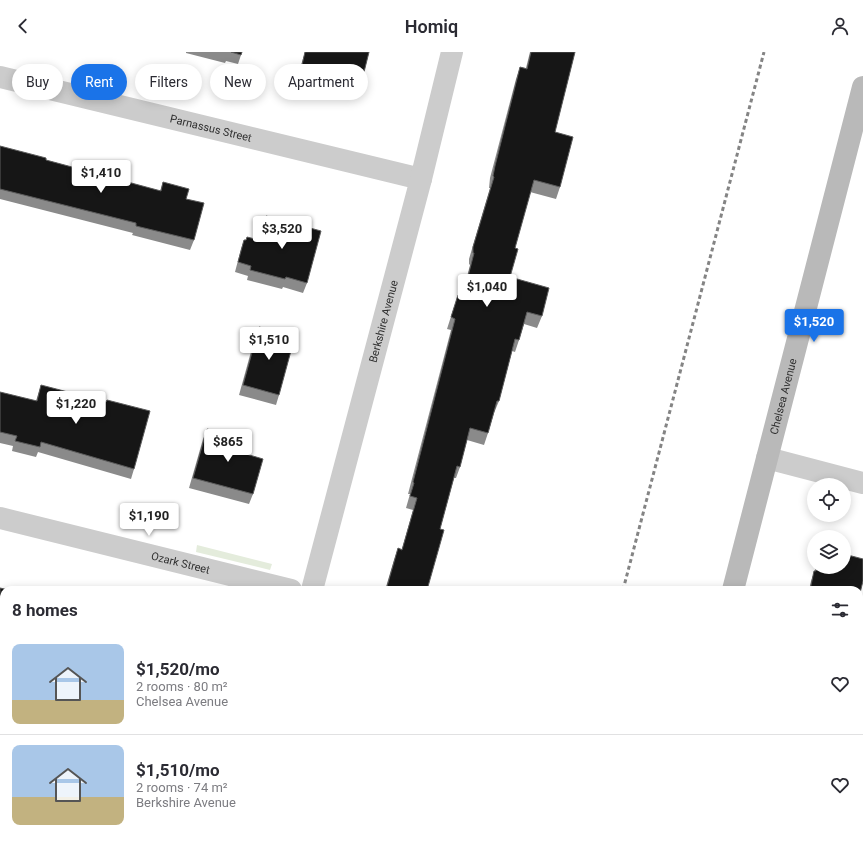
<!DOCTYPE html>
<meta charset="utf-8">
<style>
:root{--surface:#fff;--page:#f2f2f3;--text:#2b2b33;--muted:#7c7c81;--line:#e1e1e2;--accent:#1a73e8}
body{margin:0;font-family:Roboto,sans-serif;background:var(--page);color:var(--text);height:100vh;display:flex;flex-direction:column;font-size:15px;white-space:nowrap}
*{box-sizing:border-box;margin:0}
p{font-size:13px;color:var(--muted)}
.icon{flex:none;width:22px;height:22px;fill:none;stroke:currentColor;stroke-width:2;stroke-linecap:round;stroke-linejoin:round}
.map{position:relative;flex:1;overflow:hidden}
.details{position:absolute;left:0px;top:534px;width:863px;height:256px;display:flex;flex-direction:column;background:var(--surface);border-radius:12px 12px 0 0;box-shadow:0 2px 10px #0003}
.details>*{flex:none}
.banner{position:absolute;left:12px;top:12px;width:400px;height:36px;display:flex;gap:8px}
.fabs{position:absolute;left:807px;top:426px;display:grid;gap:8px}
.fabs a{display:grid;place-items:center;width:44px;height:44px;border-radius:50%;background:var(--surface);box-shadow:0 2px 10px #0003;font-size:20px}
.price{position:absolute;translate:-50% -34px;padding:0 9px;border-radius:4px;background:#fff;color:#222;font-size:13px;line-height:26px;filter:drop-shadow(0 1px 2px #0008)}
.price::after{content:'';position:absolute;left:50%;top:24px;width:12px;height:9px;margin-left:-6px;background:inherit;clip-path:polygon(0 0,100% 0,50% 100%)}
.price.selected{background:var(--accent);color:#fff}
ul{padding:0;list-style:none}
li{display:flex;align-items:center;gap:12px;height:100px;padding:0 12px}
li+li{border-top:1px solid var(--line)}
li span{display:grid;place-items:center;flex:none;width:112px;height:80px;border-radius:8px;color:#555}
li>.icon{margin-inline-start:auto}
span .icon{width:48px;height:48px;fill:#fffc;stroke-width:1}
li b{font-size:17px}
h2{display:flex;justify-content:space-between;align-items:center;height:48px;padding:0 12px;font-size:17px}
.chip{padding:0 14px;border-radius:18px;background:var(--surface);box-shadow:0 2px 10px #0003;font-size:14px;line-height:36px}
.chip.selected{background:var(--accent);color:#fff}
header{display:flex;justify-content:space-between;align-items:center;height:52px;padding:0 12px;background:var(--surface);font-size:18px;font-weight:600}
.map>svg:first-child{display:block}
.green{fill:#e4ecdc}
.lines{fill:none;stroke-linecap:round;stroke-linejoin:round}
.lane{stroke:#ccc;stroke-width:13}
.street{stroke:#ccc;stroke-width:22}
.secondary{stroke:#b9b9b9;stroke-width:22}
.rail{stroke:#848484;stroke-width:3;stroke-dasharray:4 3;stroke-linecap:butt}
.wall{fill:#8a8a8a}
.building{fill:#161616;stroke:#5c5c5c}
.labels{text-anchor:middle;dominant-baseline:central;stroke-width:4;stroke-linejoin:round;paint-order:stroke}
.street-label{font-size:11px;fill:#2f2f2f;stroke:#fff}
</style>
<header><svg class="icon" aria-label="back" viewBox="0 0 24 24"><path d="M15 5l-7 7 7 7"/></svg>Homiq<svg class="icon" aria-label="person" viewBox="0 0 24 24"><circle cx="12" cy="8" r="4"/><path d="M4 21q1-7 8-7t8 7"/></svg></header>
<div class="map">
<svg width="863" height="790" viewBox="0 0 863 790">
<rect width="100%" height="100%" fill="#fff"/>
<!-- green -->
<path class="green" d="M197,493l75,19 -2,6 -74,-18z"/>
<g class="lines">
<!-- lane -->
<path class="lane" d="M155,786l12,4
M258,786l16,4"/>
<!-- street -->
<g class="street">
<path id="s1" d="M0,25l421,102"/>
<path d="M767,406l96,25"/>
<path id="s2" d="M0,466l291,72"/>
<path id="s3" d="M312,538l109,-411 31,-127"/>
<path d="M245,790l1,-4"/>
</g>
<!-- secondary -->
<g class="secondary">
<path id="s4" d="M733,538l130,-503"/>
<path d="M667,790l1,-4"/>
</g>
<!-- rail -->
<path class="rail" d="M623,538l141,-538
M557,790l1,-4"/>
</g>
<!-- wall -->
<path class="wall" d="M186,0h56l-4,12 -12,-3 -1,2 -39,-10z
M305,0h64l-8,32 -4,10 -31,-9v-3l-28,-7z
M530,0h45l-20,80 5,55 -4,12 -26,-7 -15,56 -5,29 32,39 -5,12 -13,-4 -5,16 -4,12 -3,-1 -13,50 -5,12 -6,20 -4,12 -17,-5 -7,27 -4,11h-2l-14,51 -13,61h-42l9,-30 4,-12 4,1 11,-39 -7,-2 4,-14h-2l43,-164 -4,-1 7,-22 4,-12 4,1 8,-31 -1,-1v-5l21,-71h-1l1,-10 26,-99 4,-12 6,1z
M0,94l46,14 114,31 3,-9 23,17 8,41 -4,10 -58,-15 1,-2 -133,-34z
M266,164l41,67 -4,10 -20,-6 -1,2 -35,-9 1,-4 -13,-4 6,-23 3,-9h15l3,-14z
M259,275l20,68 -3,10 -37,-10 16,-58z
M41,333l93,84 -3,10 -93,-27 -2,5 -24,-6 1,-5 -13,-3v-51l36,9z
M207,377l38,15 8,50 -4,10 -60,-16 14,-49z
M816,515h28l15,23h-50l2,-9z"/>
<!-- building -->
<path class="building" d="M231,0h11l-1,3z
M305,0h64l-8,32 -32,-9 1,-2 -28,-8z
M531,0h44l-20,80 18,5 -13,50 -26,-7 -19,68 3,1 -8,28 39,11 -7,28 -15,-4 -8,28 -4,-1 -16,62h-2l-9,32 -18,-5 -10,39 -3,-1 -17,63 4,1 -17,60h-41l12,-42 4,2 15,-52 -7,-2 4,-13 -1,-1 42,-163 -4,-2 7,-22 5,1 11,-43h-1v-6l21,-70 -1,-1 2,-10 25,-99 7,2z
M0,94l46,12v2l115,31 2,-9 26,7 -3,10 18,4 -10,37 -58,-14v-3l-136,-34z
M266,164l55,15 -14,52 -21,-6 -1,2 -35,-9 1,-4 -13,-4 6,-22h2l1,-3 12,3z
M259,275l36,9 -16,59 -36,-10z
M41,333l65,17 1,-2 43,11 -16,58 -93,-27 -1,5 -25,-6 2,-5 -17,-4v-40l37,9z
M207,377l39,10 -1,5 4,1 -3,9 17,5 -10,35 -60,-16z
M844,502l19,5v22l-4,16v-7h-49l4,-19h2l1,-4h27z
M0,536l9,2h-5v57l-3,11h-1z
M0,752l4,2v32h106l13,4h-123z
M322,786h42l-1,4h-42z
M745,786h80l-1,4h-80z"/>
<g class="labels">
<!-- street labels -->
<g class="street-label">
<text stroke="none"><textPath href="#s1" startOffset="217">Parnassus Street</textPath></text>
<text stroke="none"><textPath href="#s3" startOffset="278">Berkshire Avenue</textPath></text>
<text stroke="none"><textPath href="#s4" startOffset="200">Chelsea Avenue</textPath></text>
<text stroke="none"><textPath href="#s2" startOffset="186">Ozark Street</textPath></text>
</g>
</g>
</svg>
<div class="fabs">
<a><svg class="icon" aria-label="locate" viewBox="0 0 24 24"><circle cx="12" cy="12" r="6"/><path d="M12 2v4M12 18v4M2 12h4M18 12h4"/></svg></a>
<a><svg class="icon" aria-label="layers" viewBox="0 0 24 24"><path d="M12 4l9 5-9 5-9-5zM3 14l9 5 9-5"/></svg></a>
</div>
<b class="price" style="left:101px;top:142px">$1,410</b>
<b class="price" style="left:282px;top:198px">$3,520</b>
<b class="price" style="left:487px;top:256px">$1,040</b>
<b class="price selected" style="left:814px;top:291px">$1,520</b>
<b class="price" style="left:269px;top:309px">$1,510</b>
<b class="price" style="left:76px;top:373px">$1,220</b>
<b class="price" style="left:228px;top:411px">$865</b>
<b class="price" style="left:149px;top:485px">$1,190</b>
<div class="banner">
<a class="chip">Buy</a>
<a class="chip selected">Rent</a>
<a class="chip">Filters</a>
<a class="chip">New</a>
<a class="chip">Apartment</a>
</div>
<section class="details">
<h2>8 homes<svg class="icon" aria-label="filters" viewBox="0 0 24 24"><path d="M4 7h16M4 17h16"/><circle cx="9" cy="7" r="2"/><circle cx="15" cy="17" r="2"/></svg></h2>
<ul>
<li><span style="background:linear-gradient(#a9c7e8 70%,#c2b280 0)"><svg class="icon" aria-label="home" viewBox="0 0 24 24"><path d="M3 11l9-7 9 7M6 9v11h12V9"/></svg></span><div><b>$1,520/mo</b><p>2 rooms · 80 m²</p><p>Chelsea Avenue</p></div><svg class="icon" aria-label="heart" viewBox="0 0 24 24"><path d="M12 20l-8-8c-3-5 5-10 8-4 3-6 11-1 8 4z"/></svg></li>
<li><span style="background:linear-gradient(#a9c7e8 65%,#c2b280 0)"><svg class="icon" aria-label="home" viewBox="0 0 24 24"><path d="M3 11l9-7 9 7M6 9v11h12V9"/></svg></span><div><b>$1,510/mo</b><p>2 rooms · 74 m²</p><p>Berkshire Avenue</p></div><svg class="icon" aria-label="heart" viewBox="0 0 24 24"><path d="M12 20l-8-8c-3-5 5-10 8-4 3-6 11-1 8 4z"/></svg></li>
</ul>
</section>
</div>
